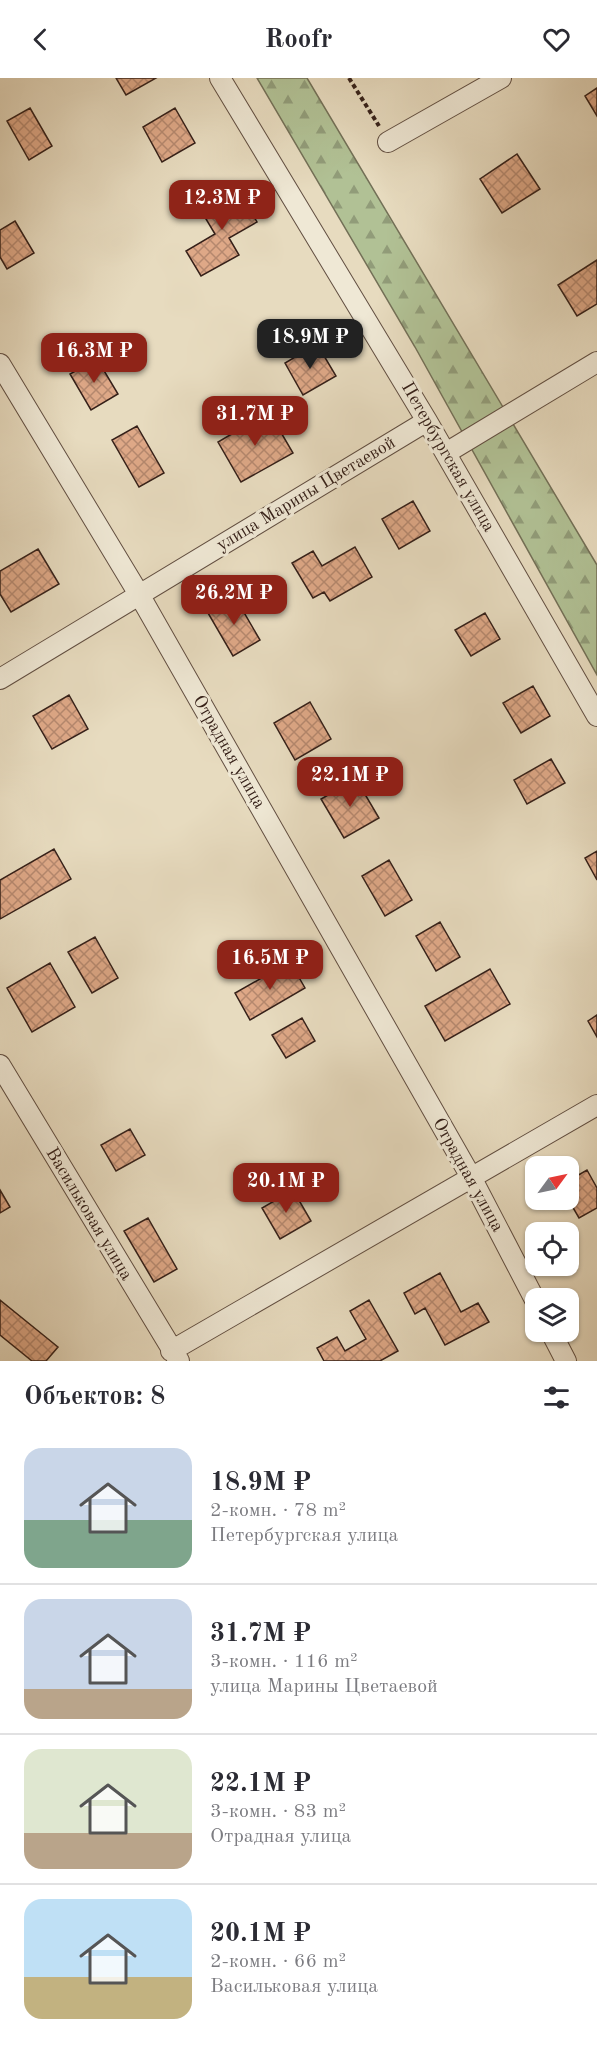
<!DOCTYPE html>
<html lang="ru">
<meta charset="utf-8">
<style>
:root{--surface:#fff;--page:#f7f7f7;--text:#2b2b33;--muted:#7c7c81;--line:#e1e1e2;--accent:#8f2418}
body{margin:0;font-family:"Old Standard TT",serif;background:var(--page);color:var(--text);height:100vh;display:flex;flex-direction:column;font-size:22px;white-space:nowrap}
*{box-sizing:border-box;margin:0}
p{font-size:20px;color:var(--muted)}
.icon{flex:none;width:33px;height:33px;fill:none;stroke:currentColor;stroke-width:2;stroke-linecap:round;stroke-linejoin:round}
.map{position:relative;height:1283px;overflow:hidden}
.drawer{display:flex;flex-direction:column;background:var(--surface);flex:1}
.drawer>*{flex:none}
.needle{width:39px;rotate:57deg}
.tools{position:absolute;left:525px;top:1078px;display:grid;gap:12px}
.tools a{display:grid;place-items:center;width:54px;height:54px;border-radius:12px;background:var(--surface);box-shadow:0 2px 4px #0004;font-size:30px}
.price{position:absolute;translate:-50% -51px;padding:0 14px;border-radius:12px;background:var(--accent);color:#fff;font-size:20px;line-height:39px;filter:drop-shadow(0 2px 3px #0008)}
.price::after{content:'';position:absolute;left:50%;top:36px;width:18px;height:14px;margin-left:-9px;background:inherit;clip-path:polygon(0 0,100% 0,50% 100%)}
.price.on{background:#222;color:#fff}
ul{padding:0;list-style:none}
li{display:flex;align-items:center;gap:18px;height:150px;padding:0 24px}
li+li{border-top:2px solid var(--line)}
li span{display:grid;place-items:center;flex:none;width:168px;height:120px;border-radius:18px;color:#555}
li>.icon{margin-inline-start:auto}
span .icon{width:72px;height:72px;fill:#fffc;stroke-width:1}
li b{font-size:26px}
h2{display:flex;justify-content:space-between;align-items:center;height:72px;padding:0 24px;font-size:26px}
header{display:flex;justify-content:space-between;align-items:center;height:78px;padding:0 24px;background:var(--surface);font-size:27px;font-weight:600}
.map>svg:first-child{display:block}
.forest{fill:url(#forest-firs);stroke:#737057;stroke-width:1.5}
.building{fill:url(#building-cross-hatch);stroke:#352019;stroke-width:1.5}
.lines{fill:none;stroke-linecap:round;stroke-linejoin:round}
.street-casing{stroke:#624f42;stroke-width:22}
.path{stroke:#352019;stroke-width:4;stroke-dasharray:4.5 3;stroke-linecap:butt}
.street{stroke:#efe8d5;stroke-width:20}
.labels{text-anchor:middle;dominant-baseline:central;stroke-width:6;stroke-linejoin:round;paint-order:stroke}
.street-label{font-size:18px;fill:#352019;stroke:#efe8d5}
</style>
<header><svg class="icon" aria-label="back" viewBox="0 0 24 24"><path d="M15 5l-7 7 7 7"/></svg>Roofr<svg class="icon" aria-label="heart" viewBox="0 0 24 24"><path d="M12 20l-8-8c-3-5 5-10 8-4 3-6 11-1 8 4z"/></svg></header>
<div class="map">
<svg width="597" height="1283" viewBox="0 0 597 1283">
<defs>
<pattern id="forest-firs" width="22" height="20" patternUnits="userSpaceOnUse" patternTransform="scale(1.5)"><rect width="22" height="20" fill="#b1c195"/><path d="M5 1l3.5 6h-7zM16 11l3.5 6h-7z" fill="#919c79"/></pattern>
<pattern id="building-cross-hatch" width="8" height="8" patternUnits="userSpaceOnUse" patternTransform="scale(1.5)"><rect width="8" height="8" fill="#dea887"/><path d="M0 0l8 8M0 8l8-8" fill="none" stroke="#b5886e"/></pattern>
</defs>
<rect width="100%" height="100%" fill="#e7dbbf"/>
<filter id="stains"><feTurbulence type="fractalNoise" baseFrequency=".00333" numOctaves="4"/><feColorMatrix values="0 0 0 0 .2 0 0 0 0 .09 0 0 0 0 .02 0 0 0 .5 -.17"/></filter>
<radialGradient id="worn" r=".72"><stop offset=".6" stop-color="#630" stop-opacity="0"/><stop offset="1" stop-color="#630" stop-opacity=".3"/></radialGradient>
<!-- forest -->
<path class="forest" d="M257,0h50l290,487v110l-182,-328z"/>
<!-- building -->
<path class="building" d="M116,0h40l-30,17z
M597,10v28l-12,-20z
M30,30l22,38 -23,14 -22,-39z
M175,30l20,35 -33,19 -19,-35z
M517,76l23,35 -38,24 -22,-34z
M237,109l20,35 -28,16 10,17 -38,21 -15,-25 29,-17 -15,-25z
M15,143l19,32 -27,16 -7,-12v-27z
M597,182v44l-20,12 -19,-31z
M317,266l19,32 -33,19 -18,-32z
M97,281l21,35 -27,16 -21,-36z
M269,334l24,41 -52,29 -23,-40z
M137,348l27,47 -25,14 -27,-47z
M413,423l17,30 -31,18 -17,-30z
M355,469l17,30 -42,24 -6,-9 -11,6 -21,-35 21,-12 9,15z
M38,471l21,35 -48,28 -11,-18v-23z
M235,519l25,43 -27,16 -25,-43z
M485,535l15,26 -29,17 -16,-26z
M533,608l17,30 -29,17 -18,-30z
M69,617l19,34 -36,20 -19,-33z
M310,624l21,37 -36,21 -21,-37z
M551,681l14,24 -38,21 -13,-24z
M356,701l23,39 -35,20 -23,-39z
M54,771l17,30 -71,40v-39z
M597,773v29l-12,-22z
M389,782l23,40 -27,16 -23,-40z
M440,844l20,35 -24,14 -20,-35z
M95,859l23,41 -26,15 -24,-41z
M290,884l15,26 -55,32 -15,-27z
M50,885l25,44 -43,25 -25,-44z
M490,891l20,35 -65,37 -20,-35z
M597,937v22l-9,-16z
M302,940l13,23 -29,17 -14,-23z
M130,1051l15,26 -29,16 -15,-26z
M587,1092l10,18v20l-18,10 -11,-19v-18z
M0,1112l10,17 -10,6z
M293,1112l18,31 -31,18 -18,-31z
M148,1140l29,51 -23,13 -30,-51z
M440,1195l21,39 17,-9 11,19 -44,23 -20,-37 -10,6 -11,-21z
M0,1222l58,47 -12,14h-14l-32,-26z
M369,1222l29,51 -18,10h-56l-7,-13 20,-11 8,14 21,-12 -16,-28z"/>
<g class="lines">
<defs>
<path id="street" d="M220,0l207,343 170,295
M388,64l113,-64
M0,286l140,232 331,581 65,125
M446,375l151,-91
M0,601l427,-258
M0,987l179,296
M551,1254l15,29
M171,1273l426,-246"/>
</defs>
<!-- street casing -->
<use href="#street" class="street-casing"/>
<!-- path -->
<path class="path" d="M349,0l30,48"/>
<!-- street -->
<use href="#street" class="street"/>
</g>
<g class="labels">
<!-- street labels -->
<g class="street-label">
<text transform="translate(448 379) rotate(60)">Петербургская улица</text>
<text transform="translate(306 416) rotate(-31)">улица Марины Цветаевой</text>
<text transform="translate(229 674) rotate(60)">Отрадная улица</text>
<text transform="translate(468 1097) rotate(61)">Отрадная улица</text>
<text transform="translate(89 1136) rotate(59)">Васильковая улица</text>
</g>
</g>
<rect width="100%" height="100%" filter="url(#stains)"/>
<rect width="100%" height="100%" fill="url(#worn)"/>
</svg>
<div class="tools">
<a><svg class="needle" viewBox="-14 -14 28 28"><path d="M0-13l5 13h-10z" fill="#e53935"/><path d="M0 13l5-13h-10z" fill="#7c7c81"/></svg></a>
<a><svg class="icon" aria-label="locate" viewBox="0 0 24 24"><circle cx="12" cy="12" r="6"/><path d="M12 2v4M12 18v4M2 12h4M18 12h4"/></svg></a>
<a><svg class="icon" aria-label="layers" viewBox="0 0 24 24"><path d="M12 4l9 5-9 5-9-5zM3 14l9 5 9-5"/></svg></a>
</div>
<b class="price" style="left:222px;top:153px">12.3M ₽</b>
<b class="price on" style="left:310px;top:292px">18.9M ₽</b>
<b class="price" style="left:94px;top:306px">16.3M ₽</b>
<b class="price" style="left:255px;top:369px">31.7M ₽</b>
<b class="price" style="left:234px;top:548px">26.2M ₽</b>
<b class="price" style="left:350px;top:730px">22.1M ₽</b>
<b class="price" style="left:270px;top:913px">16.5M ₽</b>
<b class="price" style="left:286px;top:1136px">20.1M ₽</b>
</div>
<section class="drawer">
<h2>Объектов: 8<svg class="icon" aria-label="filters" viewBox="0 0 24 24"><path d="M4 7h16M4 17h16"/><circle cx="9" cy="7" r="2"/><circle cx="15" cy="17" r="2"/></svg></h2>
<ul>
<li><span style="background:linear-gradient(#c9d6e8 60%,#7fa58c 0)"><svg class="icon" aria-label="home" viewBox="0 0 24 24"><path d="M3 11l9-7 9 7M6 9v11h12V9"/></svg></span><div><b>18.9M ₽</b><p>2-комн. · 78 m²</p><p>Петербургская улица</p></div></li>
<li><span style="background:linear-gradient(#c9d6e8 75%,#b9a48a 0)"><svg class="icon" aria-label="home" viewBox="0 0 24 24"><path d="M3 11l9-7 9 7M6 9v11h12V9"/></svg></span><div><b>31.7M ₽</b><p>3-комн. · 116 m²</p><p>улица Марины Цветаевой</p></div></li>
<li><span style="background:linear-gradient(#dfe7d0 70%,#b9a48a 0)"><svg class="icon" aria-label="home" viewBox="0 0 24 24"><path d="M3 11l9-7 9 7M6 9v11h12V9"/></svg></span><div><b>22.1M ₽</b><p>3-комн. · 83 m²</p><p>Отрадная улица</p></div></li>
<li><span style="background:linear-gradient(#bfe0f5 65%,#c2b280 0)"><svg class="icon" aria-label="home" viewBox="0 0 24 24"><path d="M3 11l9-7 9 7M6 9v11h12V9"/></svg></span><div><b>20.1M ₽</b><p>2-комн. · 66 m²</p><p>Васильковая улица</p></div></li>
</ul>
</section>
